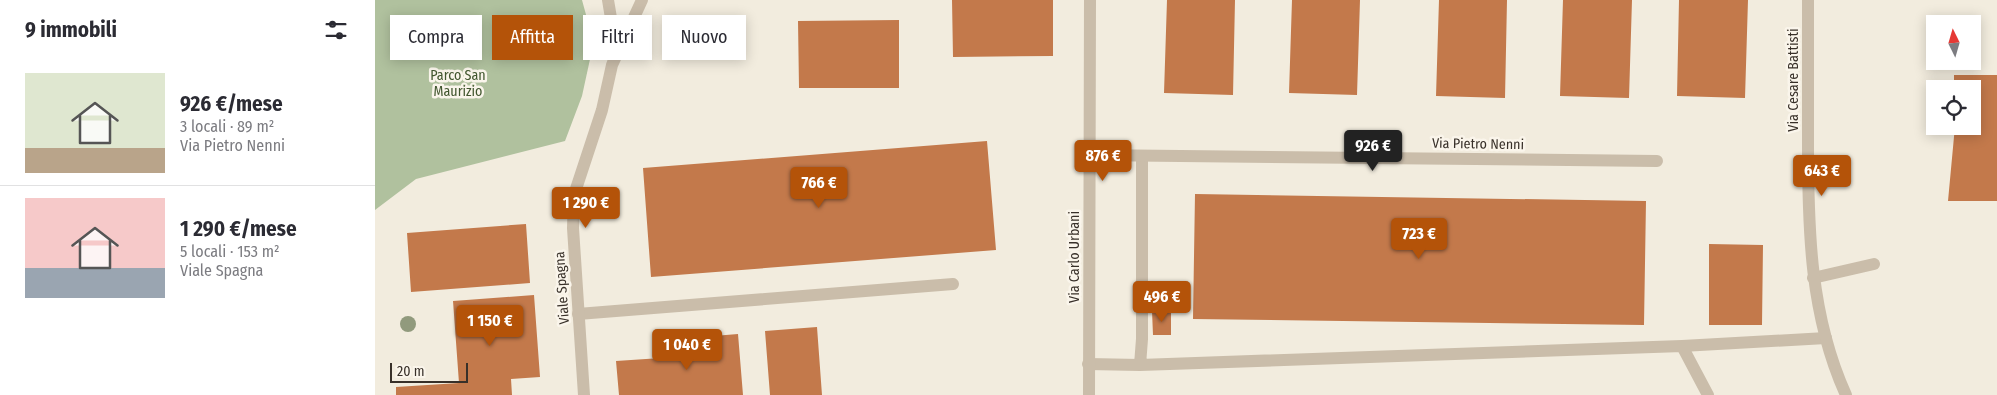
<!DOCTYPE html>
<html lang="it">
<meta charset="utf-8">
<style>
:root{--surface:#fff;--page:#f2f2f3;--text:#2b2b33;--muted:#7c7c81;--line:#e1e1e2;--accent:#b45309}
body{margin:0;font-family:"Fira Sans Condensed",sans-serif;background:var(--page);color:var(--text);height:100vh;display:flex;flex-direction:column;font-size:19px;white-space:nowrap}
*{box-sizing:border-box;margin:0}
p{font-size:16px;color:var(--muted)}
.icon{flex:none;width:28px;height:28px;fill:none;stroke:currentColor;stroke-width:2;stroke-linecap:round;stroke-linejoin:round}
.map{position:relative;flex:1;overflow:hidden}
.drawer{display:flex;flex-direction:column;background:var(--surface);width:375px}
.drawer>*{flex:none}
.guide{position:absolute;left:15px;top:15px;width:475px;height:45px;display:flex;gap:10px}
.needle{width:32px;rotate:355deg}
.buttons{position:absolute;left:1551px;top:15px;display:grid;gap:10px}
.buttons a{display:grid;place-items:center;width:55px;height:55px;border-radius:0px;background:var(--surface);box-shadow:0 2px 12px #0003;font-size:25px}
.scale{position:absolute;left:15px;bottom:12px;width:78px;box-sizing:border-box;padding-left:5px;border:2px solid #383029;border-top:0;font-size:14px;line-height:18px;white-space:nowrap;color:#383029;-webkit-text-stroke:4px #faf5eb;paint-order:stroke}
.price{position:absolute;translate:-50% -42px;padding:0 11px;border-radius:5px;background:var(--accent);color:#fff;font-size:16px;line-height:32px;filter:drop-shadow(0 1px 2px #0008)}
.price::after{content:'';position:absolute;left:50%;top:30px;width:15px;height:11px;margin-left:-8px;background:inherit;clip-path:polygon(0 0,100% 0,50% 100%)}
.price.selected{background:#222;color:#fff}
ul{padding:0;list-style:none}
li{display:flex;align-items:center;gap:15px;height:125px;padding:0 25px}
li+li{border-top:1px solid var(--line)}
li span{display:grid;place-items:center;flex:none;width:140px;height:100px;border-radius:0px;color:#555}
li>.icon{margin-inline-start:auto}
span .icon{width:60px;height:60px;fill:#fffc;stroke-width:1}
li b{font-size:21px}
h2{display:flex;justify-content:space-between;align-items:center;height:60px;padding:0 25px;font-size:21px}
.pill{padding:0 18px;border-radius:0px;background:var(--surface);box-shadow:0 2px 12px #0003;font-size:18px;line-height:45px}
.pill.selected{background:var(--accent);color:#fff}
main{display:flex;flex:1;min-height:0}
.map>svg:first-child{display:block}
.green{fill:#b0c19e}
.building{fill:#c3794b}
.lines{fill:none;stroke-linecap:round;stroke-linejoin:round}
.service{stroke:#cabdaa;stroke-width:12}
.minor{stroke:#cabdaa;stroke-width:12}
.tertiary{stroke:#cabdaa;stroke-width:12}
.tree{fill:#919a7d}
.labels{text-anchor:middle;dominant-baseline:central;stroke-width:5;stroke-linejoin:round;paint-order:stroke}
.park-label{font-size:14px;fill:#41562e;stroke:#faf5eb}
.street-label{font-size:14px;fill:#383029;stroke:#faf5eb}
</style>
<main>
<section class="drawer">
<h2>9 immobili<svg class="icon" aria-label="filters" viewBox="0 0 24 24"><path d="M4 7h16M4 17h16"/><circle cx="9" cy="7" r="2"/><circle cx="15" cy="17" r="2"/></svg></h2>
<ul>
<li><span style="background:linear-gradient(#dfe7d0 75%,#b9a48a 0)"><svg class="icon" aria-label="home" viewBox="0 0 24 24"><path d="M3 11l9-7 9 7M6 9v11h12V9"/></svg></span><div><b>926 €/mese</b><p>3 locali · 89 m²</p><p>Via Pietro Nenni</p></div></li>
<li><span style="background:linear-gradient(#f6c9c9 70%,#9aa5b1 0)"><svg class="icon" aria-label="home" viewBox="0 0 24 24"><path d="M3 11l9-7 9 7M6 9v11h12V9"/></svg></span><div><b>1 290 €/mese</b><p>5 locali · 153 m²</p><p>Viale Spagna</p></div></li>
</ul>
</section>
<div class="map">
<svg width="1622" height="395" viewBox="0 0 1622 395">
<rect width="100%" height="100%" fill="#f2ecde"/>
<!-- green -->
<path class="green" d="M0,0h207l6,22 4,28 -10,46 -17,45 -149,38 -41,31z"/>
<!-- building -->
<path class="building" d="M577,0h101v56l-100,1z
M792,0h68l-2,95 -69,-2z
M917,0h68l-3,95 -68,-2z
M1064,0h68l-2,98 -69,-2z
M1188,0h69l-3,98 -69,-2z
M1304,0h69l-3,98 -68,-2z
M524,20v68h-100l-1,-67z
M1579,75h43v126h-49l7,-75h18v-37h-19z
M612,141l9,109 -345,27 -8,-109z
M820,194l451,7 -2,124 -451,-6z
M151,224l4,59 -119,9 -4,-59z
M1334,244l54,1 -1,80h-53z
M159,295l6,82 -29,2 1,16h-116v-8l63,-4 -6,-82z
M777,311h19v24h-18z
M442,327l5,68h-52l-5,-64z
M363,334l5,61h-124l-3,-34 75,-5 -2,-18z"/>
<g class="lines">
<!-- service -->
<path class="service" d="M1438,278l61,-14
M203,314l375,-30
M1307,346l26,49
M713,364l52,1 2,-26v-183
M765,365l542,-19 144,-8"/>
<!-- minor -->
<path class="minor" d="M1433,0c0,48 0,97 0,145 0,85 2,171 38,250
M714,155l568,6
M714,395l1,-395"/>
<!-- tertiary -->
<path class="tertiary" d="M233,0l5,30v29
M209,395l-11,-167 1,-33 28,-85 10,-45 30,-65"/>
</g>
<!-- trees -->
<circle class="tree" cx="33" cy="324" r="8"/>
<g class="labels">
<!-- park labels -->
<g class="park-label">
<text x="83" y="75">Parco San<tspan x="83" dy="16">Maurizio</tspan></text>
</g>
<!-- street labels -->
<g class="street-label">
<text transform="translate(1418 80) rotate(-90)">Via Cesare Battisti</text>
<text transform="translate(1103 144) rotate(1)">Via Pietro Nenni</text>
<text transform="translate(699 257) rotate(-90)">Via Carlo Urbani</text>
<text transform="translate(187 288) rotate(-94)">Viale Spagna</text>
</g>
</g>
</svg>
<div class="buttons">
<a><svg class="needle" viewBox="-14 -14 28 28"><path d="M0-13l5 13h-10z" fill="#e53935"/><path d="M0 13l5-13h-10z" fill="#7c7c81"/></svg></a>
<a><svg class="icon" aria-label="locate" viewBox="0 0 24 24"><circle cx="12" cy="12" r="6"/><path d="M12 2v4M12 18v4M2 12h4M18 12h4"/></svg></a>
</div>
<div class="scale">20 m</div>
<b class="price selected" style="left:998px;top:172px">926 €</b>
<b class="price" style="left:728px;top:182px">876 €</b>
<b class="price" style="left:1447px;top:197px">643 €</b>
<b class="price" style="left:444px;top:209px">766 €</b>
<b class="price" style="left:211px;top:229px">1 290 €</b>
<b class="price" style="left:1044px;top:260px">723 €</b>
<b class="price" style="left:787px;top:323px">496 €</b>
<b class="price" style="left:115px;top:347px">1 150 €</b>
<b class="price" style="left:312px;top:371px">1 040 €</b>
<div class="guide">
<a class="pill">Compra</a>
<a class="pill selected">Affitta</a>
<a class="pill">Filtri</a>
<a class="pill">Nuovo</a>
</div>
</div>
</main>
